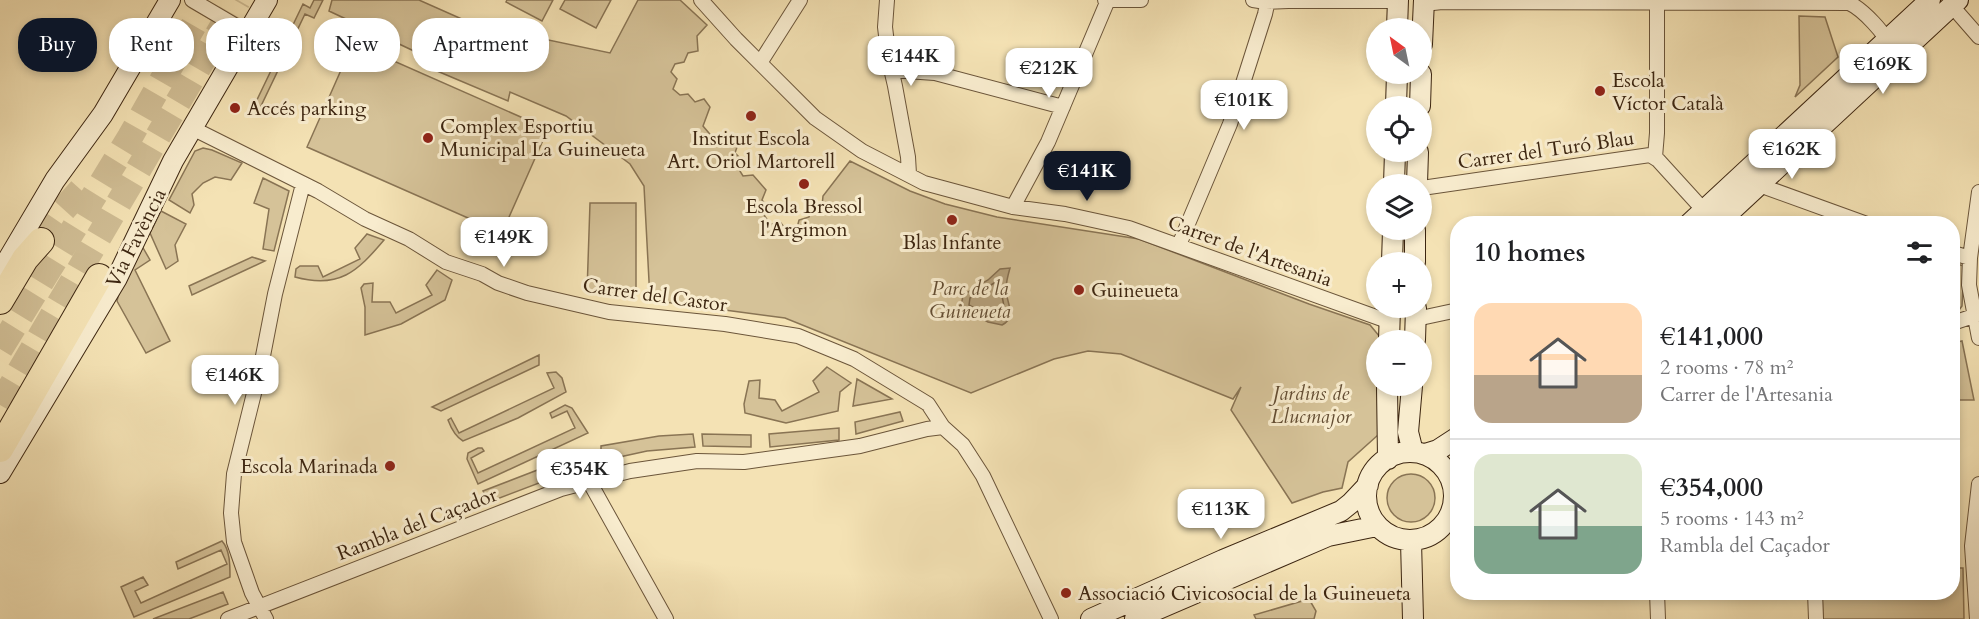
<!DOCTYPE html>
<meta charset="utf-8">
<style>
:root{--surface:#fff;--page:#f2f2f2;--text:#202124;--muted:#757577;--line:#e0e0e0;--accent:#111827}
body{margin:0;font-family:Cardo,serif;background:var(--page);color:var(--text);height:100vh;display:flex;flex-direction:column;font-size:22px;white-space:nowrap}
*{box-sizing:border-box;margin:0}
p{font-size:20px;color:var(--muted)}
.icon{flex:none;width:33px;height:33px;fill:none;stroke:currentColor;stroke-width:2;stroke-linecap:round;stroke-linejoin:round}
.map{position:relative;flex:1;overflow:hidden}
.details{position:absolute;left:1450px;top:216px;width:510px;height:384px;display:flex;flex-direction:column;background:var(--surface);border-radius:24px;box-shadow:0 3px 9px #0003}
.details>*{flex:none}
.banner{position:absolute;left:18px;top:18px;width:570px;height:54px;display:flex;gap:12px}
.needle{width:39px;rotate:327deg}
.buttons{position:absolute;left:1366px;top:18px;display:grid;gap:12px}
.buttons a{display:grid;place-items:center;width:66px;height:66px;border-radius:50%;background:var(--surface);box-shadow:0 3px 9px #0003;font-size:30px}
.price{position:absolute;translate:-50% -51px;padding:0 14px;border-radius:12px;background:#fff;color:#222;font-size:20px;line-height:39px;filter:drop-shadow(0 2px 3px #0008)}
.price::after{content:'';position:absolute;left:50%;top:36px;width:18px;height:14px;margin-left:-9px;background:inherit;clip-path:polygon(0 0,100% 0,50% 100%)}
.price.selected{background:var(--accent);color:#fff}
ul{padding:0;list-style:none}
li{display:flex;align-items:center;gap:18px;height:150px;padding:0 24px}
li+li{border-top:2px solid var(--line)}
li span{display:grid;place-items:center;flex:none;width:168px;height:120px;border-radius:18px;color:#555}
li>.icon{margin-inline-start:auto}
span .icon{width:72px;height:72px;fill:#fffc;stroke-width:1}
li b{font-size:26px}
h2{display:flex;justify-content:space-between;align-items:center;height:72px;padding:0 24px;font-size:26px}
.chip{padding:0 21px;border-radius:24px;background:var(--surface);box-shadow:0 3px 9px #0003;font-size:21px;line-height:54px}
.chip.selected{background:var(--accent);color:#fff}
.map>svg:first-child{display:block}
.green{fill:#d5c298;stroke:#897454;stroke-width:1.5}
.water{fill:#b6a27d;stroke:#867052;stroke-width:1.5}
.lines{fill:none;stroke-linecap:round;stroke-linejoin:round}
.shore{stroke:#7a6447;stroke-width:1.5}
.highway-tunnel{stroke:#cfbc93;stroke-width:26;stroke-dasharray:26 13;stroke-linecap:butt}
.street-casing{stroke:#6b553a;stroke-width:16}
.secondary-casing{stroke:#3d2611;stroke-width:22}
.highway-casing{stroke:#3d2611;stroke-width:28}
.street{stroke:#f8ecce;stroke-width:14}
.secondary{stroke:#f8ecce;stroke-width:20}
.highway{stroke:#f4e2b4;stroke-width:26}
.poi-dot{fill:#8f2418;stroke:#f8ecce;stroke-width:2}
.labels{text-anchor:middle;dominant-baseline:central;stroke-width:6;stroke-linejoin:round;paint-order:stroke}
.poi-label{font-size:20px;fill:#3d2611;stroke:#f8ecce;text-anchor:start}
.street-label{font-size:20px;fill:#3d2611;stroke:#f8ecce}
.park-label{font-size:20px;font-style:italic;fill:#634d33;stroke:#f8ecce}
</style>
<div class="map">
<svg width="1979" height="619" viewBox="0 0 1979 619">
<rect width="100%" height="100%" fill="#f4e2b4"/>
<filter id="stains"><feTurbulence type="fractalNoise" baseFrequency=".00333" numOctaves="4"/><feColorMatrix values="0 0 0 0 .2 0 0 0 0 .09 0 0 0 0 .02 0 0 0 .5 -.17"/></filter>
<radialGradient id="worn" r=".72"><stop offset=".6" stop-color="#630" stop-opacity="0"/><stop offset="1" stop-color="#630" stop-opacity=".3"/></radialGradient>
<!-- green -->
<path class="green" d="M314,0h9l-9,18 -9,-4 -45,94 -6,-2 49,-102 7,4z
M332,0h87l54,24 137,29 28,-53h42l27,25 -10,11 1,15 -10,2 -4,9 -9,2 -4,8 6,7 -4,10 7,6 8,-1 7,8 9,-3 6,8 -7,19 11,13 19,-2 5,7 -3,9 6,6 -3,9 5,8 10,-1 13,15 -4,10 6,8 -4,7 6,9 11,-1 5,7 11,-2 2,-8 10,-3 2,-9 11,-2 1,-10 27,-35 60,30 35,13 52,13 142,22 170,65 61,21 10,12v3h-3v46h2l-1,49 -30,27 -6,26 -19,4 -31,11 -61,-93 10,-23 -8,12 -112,-45 -33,-3 -34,8 -83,34 -186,-75 -135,-18 -6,-114 -14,-22 -64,-48 -56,-24 -2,9 -78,-33 3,-8 -104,-49z
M507,0h46l-11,21 -36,-19z
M565,0h46l-15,28 -36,-19z
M1799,16l26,1 13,40 -43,40 5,-12z
M353,43l195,86 -46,104 -195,-86z
M203,148l9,2 30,13 -11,17 -16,-3 -12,6 -11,11 2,11 -4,8 -21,-13 26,-49z
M263,178l26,13 -15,60 -11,-2 6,-40 -15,-6z
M590,203h46v90l-49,-1z
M161,211l25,13 -11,21 3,16 -12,8 -16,-36z
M367,234l17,6c-27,32 -45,49 -89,37l1,-8 4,-3h18l5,11 37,-18 -5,-11z
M142,246l8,14 -15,10 35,71 -24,12 -29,-52 4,-16z
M252,257l13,4 -73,34 -3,-9z
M1953,263l11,3 -2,40 -3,4 -6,2z
M437,270l15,10 -7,20 -44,24 -36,11v-28l-4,-19 3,-4 9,-1 -1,19h18l6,11 36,-18 -6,-10z
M1962,341l12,59h-21v-57z
M539,355v10l-98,46 -9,-4z
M827,367l24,16 -11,9 -2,19 -52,12 -41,-10 -1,-9 5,-23 11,-1 -1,18 16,2 7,11 37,-19 -6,-11z
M556,372l6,6 4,14 -48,26 -55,23c-7,-4 -12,-13 -15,-21l3,-2 8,15 95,-45 -7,-15z
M857,379l35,20 -39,7z
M565,405l7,3 16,25 -110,51 -11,-25 1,-6 10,-5h4l2,3 -13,7 7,15 97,-45 -8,-17 -15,7 -2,-5z
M900,412l3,9 -47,13 -1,-12z
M839,428v12l-69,7 -1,-13z
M693,434l2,13 -48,4 -46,10v-15l58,-10z
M702,434l49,1v12l-48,-1z
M584,452l5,12 -100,38 -6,-11z
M1387 498a24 24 0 1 1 48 0a24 24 0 1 1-48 0Z
M222,541c8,9 8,24 8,36l-96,40 -13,-30 22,-10 5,8 -13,6 6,12 86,-39 -6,-14 -43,19 -2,-7z
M1953,568h10l1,51h-141l-1,-26 131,-1z
M223,592l5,12 -39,15h-36z
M1309,599l7,12 -2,8h-58l-2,-4z"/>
<!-- water -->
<path class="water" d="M1010,268c-2,7 -4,14 -4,21 0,14 12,28 -4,36l-14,-3 -27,-15 2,-12 25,-15 12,-11z"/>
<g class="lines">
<!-- shore -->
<path class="shore" d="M999,280l2,3c-2,11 7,25 1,35l-12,-1 -21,-12 1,-7z"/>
<!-- highway-tunnel -->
<path class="highway-tunnel" d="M41,241l20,-29 28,-31
M0,349l130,-212 78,-137
M0,405l238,-405"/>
<defs>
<path id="street" d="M192,0l56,33
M701,0l35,39 79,79 47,33 62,32 89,24 52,7 64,14 261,94
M887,0l-2,27 4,33 6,26 13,71 1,17
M1105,0h36
M1253,0l13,2 22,-1h110
M1951,0l1,6 27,31
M1424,4l18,-2 407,1c13,6 38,31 40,44
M760,63l40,-63
M892,70l43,3 128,34
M192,128l126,63 47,28 44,20 37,23 36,12 16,9 29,10 82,19 116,12 73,12 56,23 74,45 15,23 20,18 20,31 68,143
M1655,157l2,-24v-133
M1759,185l108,39
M1422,188l228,-33 8,5 51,56
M1979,192l-9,66 -1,27 10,53
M1013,207l35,-65 60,-142
M1179,245l51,-121 35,-110 3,-14
M1953,253l17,5
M1416,319l42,-9
M1953,323l26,-9
M589,481l77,138
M1657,592l1,27
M1815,592l1,27
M228,619l333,-130 69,-18 67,-10 47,1 116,-16 67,-17 16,-2
M266,619l-14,-26 -18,-51 -3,-29 3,-39 28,-113 13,-67 28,-110
M1977,619l-5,-73 7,-62"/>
<path id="secondary" d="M1397,28l1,-28
M1422,44l2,-44
M1396,106l1,-32
M1420,106l1,-32
M1394,184l1,-32
M1417,184l1,-32
M1689,224l241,-224
M1717,224l241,-224
M1392,262l1,-32
M1415,262v-32
M0,273l55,-93 48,-66 67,-114
M1389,340l1,-32
M1415,340l1,-32
M1387,386l1,73
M1412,386l-4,46 5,20
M1366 496a44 44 0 1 1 88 0a44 44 0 1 1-88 0Z
M1425,454l13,-4 20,-13
M0,473l117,-195 56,-117 94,-161
M1411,541l2,78
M1091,619l132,-59 118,-49 10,-8 17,-18
M1135,619l193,-83 49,-10"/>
<path id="highway" d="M0,301l25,-42 16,-18
M0,449l99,-172"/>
</defs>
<!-- street casing -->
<use href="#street" class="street-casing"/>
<!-- secondary casing -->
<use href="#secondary" class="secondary-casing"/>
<!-- highway casing -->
<use href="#highway" class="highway-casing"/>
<!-- street -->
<use href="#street" class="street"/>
<!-- secondary -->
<use href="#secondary" class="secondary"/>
<!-- highway -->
<use href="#highway" class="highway"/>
</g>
<!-- markers -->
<g class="poi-dot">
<circle cx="1600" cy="91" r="6"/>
<circle cx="235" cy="108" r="6"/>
<circle cx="751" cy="116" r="6"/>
<circle cx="428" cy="138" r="6"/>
<circle cx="804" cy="184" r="6"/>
<circle cx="952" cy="220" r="6"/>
<circle cx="1079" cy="290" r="6"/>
<circle cx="390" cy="466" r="6"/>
<circle cx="1066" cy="593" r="6"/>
</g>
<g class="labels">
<!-- poi labels -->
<g class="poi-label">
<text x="1612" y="80">Escola<tspan x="1612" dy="23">Víctor Català</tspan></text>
<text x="247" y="108">Accés parking</text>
<text x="440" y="126">Complex Esportiu<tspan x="440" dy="23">Municipal La Guineueta</tspan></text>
<text x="751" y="138" text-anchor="middle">Institut Escola<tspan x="751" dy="23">Art. Oriol Martorell</tspan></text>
<text x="804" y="206" text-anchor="middle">Escola Bressol<tspan x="804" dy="23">l'Argimon</tspan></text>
<text x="952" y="242" text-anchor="middle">Blas Infante</text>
<text x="1091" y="290">Guineueta</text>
<text x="378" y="466" text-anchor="end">Escola Marinada</text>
<text x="1078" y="593">Associació Civicosocial de la Guineueta</text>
</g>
<!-- street labels -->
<g class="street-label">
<text transform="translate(1546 150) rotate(-8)">Carrer del Turó Blau</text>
<text transform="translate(136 238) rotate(-63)">Via Favència</text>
<text transform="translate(1250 251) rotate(20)">Carrer de l'Artesania</text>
<text transform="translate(655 295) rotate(8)">Carrer del Castor</text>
<text transform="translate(417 524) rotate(-21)">Rambla del Caçador</text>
</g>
<!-- park labels -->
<g class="park-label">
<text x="970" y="288">Parc de la<tspan x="970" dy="23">Guineueta</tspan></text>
<text x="1311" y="393">Jardins de<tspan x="1311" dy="23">Llucmajor</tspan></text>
</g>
</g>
<rect width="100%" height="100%" filter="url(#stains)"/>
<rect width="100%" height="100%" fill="url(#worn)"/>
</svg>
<div class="buttons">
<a><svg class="needle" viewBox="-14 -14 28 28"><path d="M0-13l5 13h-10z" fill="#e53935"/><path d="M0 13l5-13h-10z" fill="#757577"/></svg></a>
<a><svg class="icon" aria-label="locate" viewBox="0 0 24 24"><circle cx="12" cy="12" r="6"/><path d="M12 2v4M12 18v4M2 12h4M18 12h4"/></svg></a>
<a><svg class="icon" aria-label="layers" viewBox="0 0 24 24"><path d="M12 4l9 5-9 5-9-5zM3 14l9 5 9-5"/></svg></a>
<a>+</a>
<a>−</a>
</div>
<b class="price" style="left:911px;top:87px">€144K</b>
<b class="price" style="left:1883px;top:95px">€169K</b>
<b class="price" style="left:1049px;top:99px">€212K</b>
<b class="price" style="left:1244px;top:131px">€101K</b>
<b class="price" style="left:1792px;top:180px">€162K</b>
<b class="price selected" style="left:1087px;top:202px">€141K</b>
<b class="price" style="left:504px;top:268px">€149K</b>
<b class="price" style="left:235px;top:406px">€146K</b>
<b class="price" style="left:580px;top:500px">€354K</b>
<b class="price" style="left:1221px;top:540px">€113K</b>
<div class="banner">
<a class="chip selected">Buy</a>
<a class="chip">Rent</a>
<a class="chip">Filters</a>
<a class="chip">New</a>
<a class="chip">Apartment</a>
</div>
<section class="details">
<h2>10 homes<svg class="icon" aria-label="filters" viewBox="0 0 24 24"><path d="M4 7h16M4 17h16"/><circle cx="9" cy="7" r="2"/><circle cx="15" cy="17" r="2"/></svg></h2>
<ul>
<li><span style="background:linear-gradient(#ffd9b3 60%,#b9a48a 0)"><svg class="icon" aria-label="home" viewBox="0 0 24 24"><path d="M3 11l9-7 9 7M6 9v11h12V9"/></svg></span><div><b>€141,000</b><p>2 rooms · 78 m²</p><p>Carrer de l'Artesania</p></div></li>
<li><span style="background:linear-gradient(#dfe7d0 60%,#7fa58c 0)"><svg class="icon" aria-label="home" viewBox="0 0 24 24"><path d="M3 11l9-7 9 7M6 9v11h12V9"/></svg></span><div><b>€354,000</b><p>5 rooms · 143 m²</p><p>Rambla del Caçador</p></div></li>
</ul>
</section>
</div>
